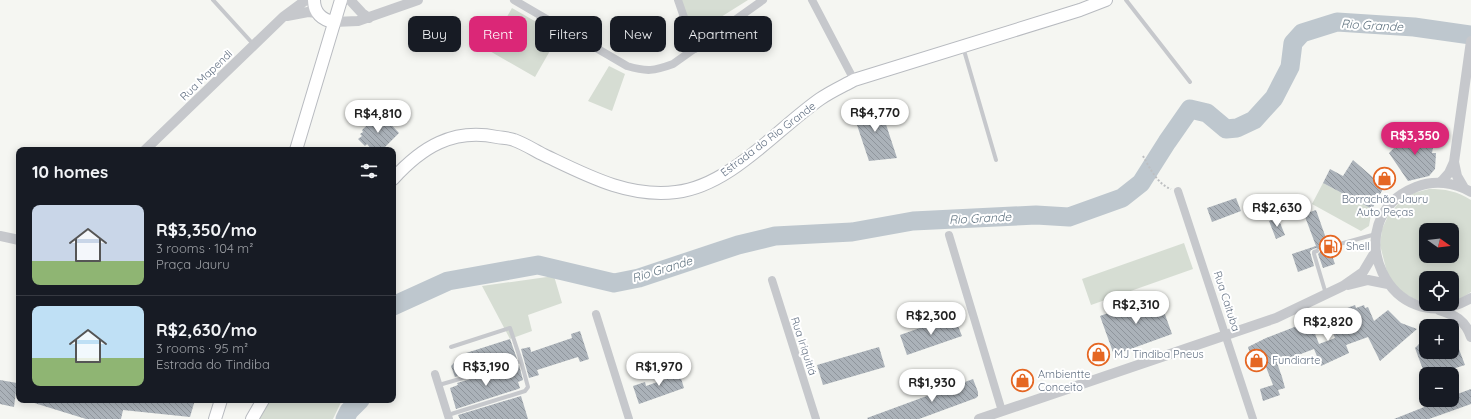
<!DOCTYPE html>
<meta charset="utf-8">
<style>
:root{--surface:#171b24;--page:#242831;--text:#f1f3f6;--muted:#9ea1a6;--line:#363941;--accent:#db2777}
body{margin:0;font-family:Quicksand,sans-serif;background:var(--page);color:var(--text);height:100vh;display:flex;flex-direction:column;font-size:15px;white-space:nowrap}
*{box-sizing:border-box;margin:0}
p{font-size:13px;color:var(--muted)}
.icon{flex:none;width:22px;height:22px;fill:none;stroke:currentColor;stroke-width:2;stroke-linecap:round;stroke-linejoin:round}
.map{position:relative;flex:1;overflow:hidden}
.sheet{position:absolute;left:16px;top:147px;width:380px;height:256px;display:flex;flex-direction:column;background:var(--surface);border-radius:8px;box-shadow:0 2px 10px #0003}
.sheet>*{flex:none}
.guide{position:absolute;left:408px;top:16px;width:380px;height:36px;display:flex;gap:8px}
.needle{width:26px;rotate:104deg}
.fabs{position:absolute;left:1419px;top:223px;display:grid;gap:8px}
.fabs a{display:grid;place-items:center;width:40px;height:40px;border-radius:8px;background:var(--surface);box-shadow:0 2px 10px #0003;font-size:20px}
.price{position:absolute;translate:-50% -34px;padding:0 9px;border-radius:14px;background:#fff;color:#222;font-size:13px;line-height:26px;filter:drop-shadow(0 1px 2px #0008)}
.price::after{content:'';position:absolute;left:50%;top:24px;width:12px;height:9px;margin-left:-6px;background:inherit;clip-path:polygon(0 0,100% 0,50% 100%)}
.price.active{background:var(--accent);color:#fff}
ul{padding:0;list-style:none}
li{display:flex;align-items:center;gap:12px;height:100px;padding:0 16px}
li+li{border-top:1px solid var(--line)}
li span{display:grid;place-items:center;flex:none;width:112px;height:80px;border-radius:8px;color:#555}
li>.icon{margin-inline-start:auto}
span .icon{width:48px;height:48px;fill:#fffc;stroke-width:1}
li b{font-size:17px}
h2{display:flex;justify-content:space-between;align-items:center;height:48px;padding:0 16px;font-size:17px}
.pill{padding:0 14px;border-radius:8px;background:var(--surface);box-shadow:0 2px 10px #0003;font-size:14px;line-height:36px}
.pill.active{background:var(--accent);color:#fff}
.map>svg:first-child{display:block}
.green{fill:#d6ddd3;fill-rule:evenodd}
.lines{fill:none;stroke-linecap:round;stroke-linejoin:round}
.river{stroke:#bec7ce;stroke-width:19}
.building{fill:url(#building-back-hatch)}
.secondary-casing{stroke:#b8bbc0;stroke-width:14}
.path{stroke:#bdbfc1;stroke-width:2;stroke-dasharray:2 2;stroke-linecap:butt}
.service{stroke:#c6c8cc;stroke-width:4}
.minor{stroke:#c6c8cc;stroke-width:8}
.tertiary{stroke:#c6c8cc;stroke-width:10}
.secondary{stroke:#fff;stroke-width:12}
.labels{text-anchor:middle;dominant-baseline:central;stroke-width:4;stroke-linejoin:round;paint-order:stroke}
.street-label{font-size:11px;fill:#647284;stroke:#fff}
.poi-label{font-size:11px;fill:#647284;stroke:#fff;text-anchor:start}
.water-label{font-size:12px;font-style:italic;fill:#607380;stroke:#fff}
</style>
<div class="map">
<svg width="1471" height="419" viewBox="0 0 1471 419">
<defs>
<pattern id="building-back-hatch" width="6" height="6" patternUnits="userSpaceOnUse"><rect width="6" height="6" fill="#abb2b9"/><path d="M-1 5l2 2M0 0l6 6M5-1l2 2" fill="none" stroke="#8f959c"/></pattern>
</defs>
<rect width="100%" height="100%" fill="#f5f6f2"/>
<!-- green -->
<path class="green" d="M681,0h67l-43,27c-19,2 -19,-12 -24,-27z
M512,8l47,27 -24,42 -47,-27z
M609,66l16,8 -13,37 -24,-10z
M1323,183l49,26 -3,17 -8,5 -49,-27z
M1429,189c16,0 28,2 42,11v92l-11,7 -8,2v-23h-26v25l-14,-5 -14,-9 -10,-13 -8,-31 2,-16 7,-15 11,-12 14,-9zM1426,230h26v26h-26z
M1184,243l9,26 -102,36 -9,-26z
M554,276l8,27 -34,12 4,16 -22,8 -28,-53z
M268,400h74l-9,19h-76z"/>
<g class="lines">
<!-- river -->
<path class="river" d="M393,306l55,-25 90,-16 76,18 25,-5 99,-33 37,-9 77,-4 61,-11 123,-6 33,2 53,-19 19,-15 26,-41 23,-33 17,4 19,16 11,-1 17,-8 20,-22 16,-31 3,-24 9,-10 35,-11 77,5 57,8
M345,419l4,-8 11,-11"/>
</g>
<!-- building -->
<path class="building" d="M878,100l19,58 -28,3 -16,-48z
M380,113l19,20 -17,17h-10l-5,-6 -2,2 -7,-7 4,-3 -2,-2 3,-2 -1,-2z
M1405,131l30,5 -3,17h4l-1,16 -6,7 -21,5 -19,-28 7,-7 6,1z
M1353,160l31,27 -12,22 -49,-26 7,-14 13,7z
M1236,198l5,13 -29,11 -5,-14z
M1316,210l12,34 -2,2v2l4,2 5,14 -12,4 -5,-14 2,-2v-2l-4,-2 -5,2 -1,2 4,14 -16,6 -6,-18 24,-8 -12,-32z
M1278,218l7,17 -9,4 -7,-18z
M1158,295l14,39 -58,21 -14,-39z
M1355,305l1,3 8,-3 1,3 3,-1 6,14 14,-11 13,13 16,6 -37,32 -12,-24 -22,8 3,8 -28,13 -7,-17 -37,14 5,14 3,11 -7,2 2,5 -17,6 -3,-12 13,-4 -7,-18 -11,4 -7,-24 18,-9 44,-17 9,23 16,-6 -8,-22z
M954,316l8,20 -55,19 -7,-20z
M580,331l9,28 -9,3 -2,-5 -41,13 2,5 -10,3 -8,-29 9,-2 1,5 41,-14 -1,-4z
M1452,331l13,34 -28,9 -2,-6 -9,4 -1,3 -10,-27 11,-11v15h26z
M510,339l7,20 -62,18 -4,-11 12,-12z
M879,347l6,20 -62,18 -6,-20z
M519,365l4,15 -5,2 2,6 -2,1 -62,20 -6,-21 8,-3 -1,-2z
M678,369l6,19 -45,16 -6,-18 12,-4 1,4 20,-7 -2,-5z
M973,379l5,13v4l-2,2 -57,21h-51l-1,-1z
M0,380l17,3 -3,24 -14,-3z
M1471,389v15l-42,15h-35l48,-19h10v-4z
M521,396l7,23h-68l-2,-4z
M31,400h164l-5,17 -67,-7 -2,9h-35l-55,-17z"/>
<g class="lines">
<defs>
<path id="secondary" d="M314,0c0,13 8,20 20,22
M296,150l45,-150
M393,179c29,-32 60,-51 104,-42 5,1 12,1 17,3 11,4 20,10 30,15 42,20 84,43 132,37 54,-6 101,-63 144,-93 10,-7 23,-13 34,-19l226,-70 26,-10
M215,419l6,-19
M252,419l11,-19"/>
</defs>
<!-- secondary casing -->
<use href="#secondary" class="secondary-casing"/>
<!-- path -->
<path class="path" d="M1143,156c7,12 14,28 28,33"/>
<!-- service -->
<path class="service" d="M213,0l41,45
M1126,0l64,82
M963,47l33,113
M1329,247l47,-13
M1317,251l-3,1v2l12,40
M439,385l82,-24
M448,415l77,-24 3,-4 -7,-26 -11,-33 -59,19"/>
<!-- minor -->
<path class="minor" d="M514,0l113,66c20,6 27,5 46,-2l90,-64
M678,0l17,49
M812,0l42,80
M1178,191l75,228
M949,235l53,176
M772,280l44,139
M596,314l33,105
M435,374l14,45"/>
<!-- tertiary -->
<path class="tertiary" d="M350,0l12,13 7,5
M287,16l21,-4 9,1
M334,22l24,-1 60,-21
M145,150l138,-133 23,-17
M1454,162l3,14 7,12
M1441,182l8,-9 5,-11 17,-121
M1471,192c-17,-10 -37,-12 -55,-5 -83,33 -25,158 55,111
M0,236l19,4
M1348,285l20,-5 20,4
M1439,310c16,5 26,10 32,27
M979,419l297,-101 67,-32 20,-14 12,-20"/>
<!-- secondary -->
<use href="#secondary" class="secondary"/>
</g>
<!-- icons -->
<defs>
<symbol id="shop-ring" viewBox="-11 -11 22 22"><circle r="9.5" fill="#fff" stroke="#e56723" stroke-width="1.5"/><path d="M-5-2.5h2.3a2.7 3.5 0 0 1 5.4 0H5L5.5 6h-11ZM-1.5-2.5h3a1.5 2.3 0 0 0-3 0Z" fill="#e56723"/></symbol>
<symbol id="fuel-ring" viewBox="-11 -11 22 22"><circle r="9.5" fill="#fff" stroke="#e56723" stroke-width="1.5"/><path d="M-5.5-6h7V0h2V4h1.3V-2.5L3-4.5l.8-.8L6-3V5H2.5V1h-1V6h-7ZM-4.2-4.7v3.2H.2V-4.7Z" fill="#e56723"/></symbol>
</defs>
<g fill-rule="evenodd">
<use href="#shop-ring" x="1372" y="166" width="25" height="25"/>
<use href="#fuel-ring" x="1318" y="234" width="25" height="25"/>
<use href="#shop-ring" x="1086" y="342" width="25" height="25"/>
<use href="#shop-ring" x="1244" y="348" width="25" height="25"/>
<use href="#shop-ring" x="1010" y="368" width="25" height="25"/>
</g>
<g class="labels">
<!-- street labels -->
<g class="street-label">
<text transform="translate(206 75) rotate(-44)">Rua Mapendi</text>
<text transform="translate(768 139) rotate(-37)">Estrada do Rio Grande</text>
<text transform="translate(1227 301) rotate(72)">Rua Caituba</text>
<text transform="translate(804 346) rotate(72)">Rua Iriquitiá</text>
</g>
<!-- poi labels -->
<g class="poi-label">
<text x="1385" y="199" text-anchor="middle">Borrachão Jauru<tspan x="1385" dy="13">Auto Peças</tspan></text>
<text x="1346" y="246">Shell</text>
<text x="1114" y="354">MJ Tindiba Pneus</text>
<text x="1272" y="360">Fundiarte</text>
<text x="1038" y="374">Ambientte<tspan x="1038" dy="13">Conceito</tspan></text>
</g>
<!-- water labels -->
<g class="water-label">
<text transform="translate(1372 25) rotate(3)">Rio Grande</text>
<text transform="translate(980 218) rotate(-3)">Rio Grande</text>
<text transform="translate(662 269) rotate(-17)">Rio Grande</text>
</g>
</g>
</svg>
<div class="fabs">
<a><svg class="needle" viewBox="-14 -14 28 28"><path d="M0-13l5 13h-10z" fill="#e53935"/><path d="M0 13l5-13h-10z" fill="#9ea1a6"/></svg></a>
<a><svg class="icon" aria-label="locate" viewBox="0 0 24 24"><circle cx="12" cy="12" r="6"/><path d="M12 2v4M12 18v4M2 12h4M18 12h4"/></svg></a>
<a>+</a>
<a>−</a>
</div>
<b class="price" style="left:875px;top:133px">R$4,770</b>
<b class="price" style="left:378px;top:134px">R$4,810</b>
<b class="price active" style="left:1415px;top:156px">R$3,350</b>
<b class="price" style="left:1277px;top:228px">R$2,630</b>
<b class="price" style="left:1136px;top:325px">R$2,310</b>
<b class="price" style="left:931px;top:336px">R$2,300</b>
<b class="price" style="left:1328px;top:342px">R$2,820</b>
<b class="price" style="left:486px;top:387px">R$3,190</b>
<b class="price" style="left:659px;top:387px">R$1,970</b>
<b class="price" style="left:932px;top:403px">R$1,930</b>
<div class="guide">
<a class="pill">Buy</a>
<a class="pill active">Rent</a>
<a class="pill">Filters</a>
<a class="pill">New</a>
<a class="pill">Apartment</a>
</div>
<section class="sheet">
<h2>10 homes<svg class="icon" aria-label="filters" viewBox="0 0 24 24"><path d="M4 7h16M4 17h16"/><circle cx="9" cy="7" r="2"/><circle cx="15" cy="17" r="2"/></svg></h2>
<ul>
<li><span style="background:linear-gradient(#c9d6e8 70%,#8fb573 0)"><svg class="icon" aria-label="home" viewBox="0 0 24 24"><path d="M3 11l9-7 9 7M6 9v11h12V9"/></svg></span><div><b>R$3,350/mo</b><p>3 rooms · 104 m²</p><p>Praça Jauru</p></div></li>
<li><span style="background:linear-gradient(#bfe0f5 65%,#8fb573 0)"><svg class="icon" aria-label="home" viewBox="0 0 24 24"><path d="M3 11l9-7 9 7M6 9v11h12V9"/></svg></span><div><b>R$2,630/mo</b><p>3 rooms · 95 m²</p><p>Estrada do Tindiba</p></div></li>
</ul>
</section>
</div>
